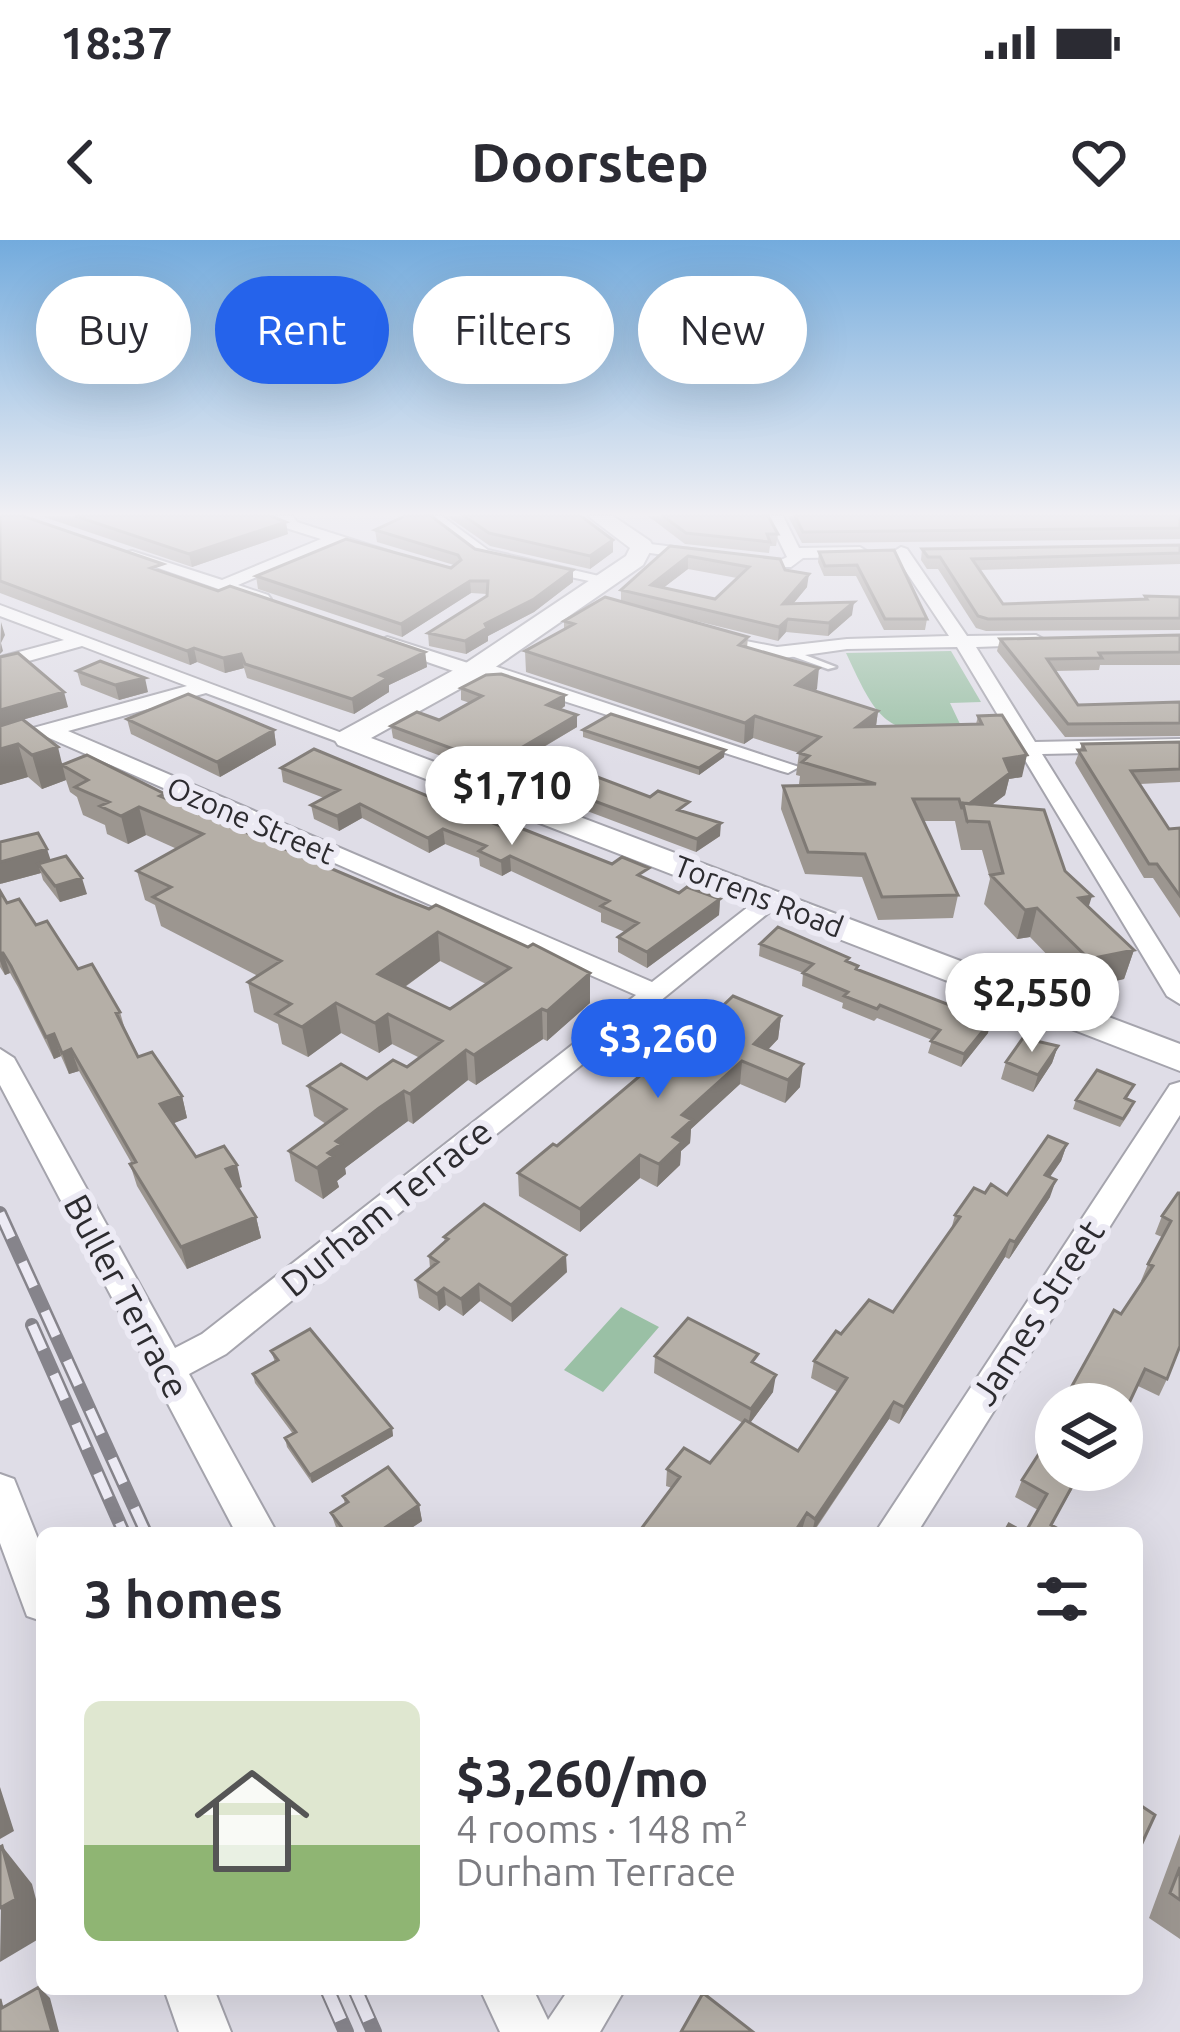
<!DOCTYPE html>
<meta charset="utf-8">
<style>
:root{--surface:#fff;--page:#f7f7f7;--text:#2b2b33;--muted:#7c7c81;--accent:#2563eb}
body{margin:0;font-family:Ubuntu,sans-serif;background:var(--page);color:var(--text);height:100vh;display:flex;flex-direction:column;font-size:45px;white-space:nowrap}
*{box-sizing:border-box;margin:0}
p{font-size:39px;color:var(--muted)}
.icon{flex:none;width:66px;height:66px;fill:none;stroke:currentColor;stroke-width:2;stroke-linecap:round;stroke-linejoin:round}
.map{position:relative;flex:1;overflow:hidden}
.panel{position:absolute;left:36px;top:1287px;width:1107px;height:468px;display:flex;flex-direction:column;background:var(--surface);border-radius:18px;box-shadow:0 12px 48px #0002}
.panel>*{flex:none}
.top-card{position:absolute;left:36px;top:36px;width:1110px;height:108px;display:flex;gap:24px}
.tools{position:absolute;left:1035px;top:1143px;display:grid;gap:24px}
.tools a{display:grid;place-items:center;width:108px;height:108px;border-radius:50%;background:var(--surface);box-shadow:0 12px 48px #0002;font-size:60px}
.price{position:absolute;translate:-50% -102px;padding:0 27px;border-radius:42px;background:#fff;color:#222;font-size:39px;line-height:78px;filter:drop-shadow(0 3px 6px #0008)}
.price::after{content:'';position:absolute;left:50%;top:72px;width:36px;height:27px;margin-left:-18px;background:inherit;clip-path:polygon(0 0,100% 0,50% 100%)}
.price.active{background:var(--accent);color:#fff}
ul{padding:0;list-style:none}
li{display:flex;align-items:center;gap:36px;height:300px;padding:0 48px}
li span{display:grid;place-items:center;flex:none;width:336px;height:240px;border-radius:18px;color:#555}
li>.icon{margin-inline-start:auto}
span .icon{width:144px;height:144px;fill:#fffc;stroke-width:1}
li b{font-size:51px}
h2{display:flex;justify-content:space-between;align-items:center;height:144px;padding:0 48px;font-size:51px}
.pill{padding:0 42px;border-radius:54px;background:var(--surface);box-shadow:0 12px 48px #0002;font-size:42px;line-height:108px}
.pill.active{background:var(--accent);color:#fff}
.status{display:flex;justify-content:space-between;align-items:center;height:84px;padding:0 60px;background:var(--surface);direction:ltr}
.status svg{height:33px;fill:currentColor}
header{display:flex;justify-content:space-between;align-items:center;height:156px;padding:0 48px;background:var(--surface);font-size:54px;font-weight:700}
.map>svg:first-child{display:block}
.green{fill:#9ac0a5}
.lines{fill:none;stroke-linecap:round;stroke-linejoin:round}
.lane-casing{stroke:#a5a4ad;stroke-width:5}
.street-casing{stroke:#a5a4ad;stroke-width:4}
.secondary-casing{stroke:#a5a4ad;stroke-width:4}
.lane{fill:#fff;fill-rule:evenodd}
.street{fill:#fff;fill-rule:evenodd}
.secondary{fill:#fff;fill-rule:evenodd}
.rail-far1-casing{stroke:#86848b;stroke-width:14}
.rail-casing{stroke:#86848b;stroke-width:16}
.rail-far1{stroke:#eceaf4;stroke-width:9;stroke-dasharray:27;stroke-linecap:butt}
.rail{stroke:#eceaf4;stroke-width:12;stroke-dasharray:34;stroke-linecap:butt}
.wall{fill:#9c9690;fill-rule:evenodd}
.shaded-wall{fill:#7f7a75}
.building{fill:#b5afa7;stroke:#7f7a75;stroke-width:3;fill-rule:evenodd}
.labels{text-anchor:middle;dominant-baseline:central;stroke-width:12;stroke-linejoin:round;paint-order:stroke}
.far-street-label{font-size:30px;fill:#2d2c30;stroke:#eceaf4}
.street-label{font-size:36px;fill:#2d2c30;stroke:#eceaf4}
</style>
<div class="status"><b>18:37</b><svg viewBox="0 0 49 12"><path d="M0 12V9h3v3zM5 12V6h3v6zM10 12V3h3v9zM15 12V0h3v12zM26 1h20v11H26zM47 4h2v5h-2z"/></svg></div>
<header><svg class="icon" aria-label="back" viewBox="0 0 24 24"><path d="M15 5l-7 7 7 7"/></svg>Doorstep<svg class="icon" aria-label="heart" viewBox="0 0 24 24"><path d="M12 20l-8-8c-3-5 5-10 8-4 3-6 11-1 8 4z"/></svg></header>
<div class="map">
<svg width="1180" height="1792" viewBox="0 0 1180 1792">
<rect width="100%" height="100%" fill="#dfdde7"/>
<!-- green -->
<path class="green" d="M951,411l30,51 -31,1 10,21h5l-3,5c-77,10 -85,-10 -116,-76z
M621,1067l38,20 -56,65 -39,-22z"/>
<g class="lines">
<defs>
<path id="lane" d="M786,410h6l44,17 -8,2 -42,-15z"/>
<path id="street" d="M277,276h16l4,6 94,30 -8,5 -46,-14 -99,42 30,10 3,4 -9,5 -144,-50 14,-3 90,29 99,-41 -35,-11z
M424,276h18l46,34 128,30 -8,5 -131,-28z
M767,276h16l16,32 61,-1 8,5 -8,5 -57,1 -12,9h-12v-6l8,-4z
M642,303l65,8 8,5 -8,5 -71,-10v-6z
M901,307l6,2 60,87 69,-1 9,5 -9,5 -60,2 59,95 145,-3v12l-138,3 138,221v29l-13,-8 -210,-349 -110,2 -70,10 -66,-18 9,-5 57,11 70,-8 102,-3 -56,-84z
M0,365l358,134 -17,4 -135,-50 -138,38 584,251 110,-86h18l3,5 -557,453 -37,20 88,159h-41l-236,-448v-36l14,9 161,290 27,-14 434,-339 -589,-258 -47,12v-12l187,-51 -105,-40 -82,23v-12l64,-17 -64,-24z
M387,397l84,27 14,-1 314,104 -11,6 -7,-2 -301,-97 -15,1 -84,-29 -3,-4z
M1180,842v33l-263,418h-42l295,-448z
M0,1234l14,5 28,70v72l-15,-5 -27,-73z
M164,1749h50l17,43h-52z
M480,1749h53l15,31 21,-31h56l-25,43h-100z"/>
<path id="secondary" d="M588,276h25l37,25 3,5 -10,19 -162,112 -110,61 809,306v27l-842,-326 -4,-6 4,-6 125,-68 163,-109 4,-8z"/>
</defs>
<!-- lane casing -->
<use href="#lane" class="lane-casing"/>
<!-- street casing -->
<use href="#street" class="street-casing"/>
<!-- secondary casing -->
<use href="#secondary" class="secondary-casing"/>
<!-- lane -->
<use href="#lane" class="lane"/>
<!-- street -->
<use href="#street" class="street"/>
<!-- secondary -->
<use href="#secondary" class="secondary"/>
<defs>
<path id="rail-far1" d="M0,973l146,320
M32,1085l92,208"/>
<path id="rail" d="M327,1749l19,43
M355,1749l19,43"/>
</defs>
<!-- rail-far1 casing -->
<use href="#rail-far1" class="rail-far1-casing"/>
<!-- rail casing -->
<use href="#rail" class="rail-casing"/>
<!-- rail-far1 -->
<use href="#rail-far1" class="rail-far1"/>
<!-- rail -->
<use href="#rail" class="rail"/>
</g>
<!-- wall -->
<path class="wall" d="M0,276l218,75 207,61 2,15 -38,18v7l-35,22 -107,-36 -3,-10 -19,5 -28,-11 -7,3 -190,-72z
M41,276h230l17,18 -96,33z
M447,276h134l32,36 -23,17 -100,-23z
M648,276h120l10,18 -2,12h-6l-1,7 -84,-9z
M788,276h392v23l-378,4z
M375,290l198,40v12l-39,30 -46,24v5l-22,13 -37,-8 -1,-13 59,-37v-2l-16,-1 -69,44 -144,-48 -2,-13 195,-8 3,-3 -77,-23z
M1180,305v19l-200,6 23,34 141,-5 1,-3 35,1v33l-194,1 -10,-3 -38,-59h-11l-6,-9 1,-11z
M670,306l115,24 22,17 -14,17 59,11 -24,21 -42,-4 -8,9 -127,-31 97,27 -1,11 70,41 -3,2 64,20 -2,15 100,-2 2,-8 44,61 -13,2 -4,16 -14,10 74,66 23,36 46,43 -10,29 -44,10 -50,-52 -13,2 -33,-35 6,-25 -8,-29h-21l-6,-29h-31l34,74 -5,23 -75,2 -16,-43 -57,-3 -24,-65 2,-23h23l-7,-2 1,-8 -4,-1 3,-22 -46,-15 -9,6 -218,-72 -1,-21 39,-22v-8l57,-20v-11zM688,329l49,9 -22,21 -52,-11z
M894,310l33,69 -2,11h-41l-28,-54h-32l-6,-14 1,-10z
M1180,395v30h-80l-1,5 -44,1 23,34 102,-3v34l-115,1 -68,-86 3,-12z
M0,417l68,50 -46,13 41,44 102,30 1,5 424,204 -43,38 -4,-2 -67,46 -8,-5 -55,44 -5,-3 -25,18 -38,29 1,6 -9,7 2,6 -16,12 -28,-18 -6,-30 37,-27 -12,-8 -6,-30 59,-7 40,-12 13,-9 -28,-14 -13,9 -38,-20 -33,24 -26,-13 -4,-20 -24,-12 -6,-30 10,-6 -97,-50 -6,-21 -10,-5 -8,-29 40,-22 -31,-14 -18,9 -21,-10 -2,-9 -22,-10 -6,-18 -7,-5 -4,-12 -24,9 -14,-12 -28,8zM440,721l46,23 -36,25 -45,-22z
M77,431l71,21 -29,8 -38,-15z
M461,448l104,18 -5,4 17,17 -43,26 154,60 32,23 -24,16 -303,-114 -2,-12 48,-6 31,-17 -9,-3z
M127,479l147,11 2,15 -56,32 -89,-43z
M583,490l141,27 -25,18 -116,-38z
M1180,502v40l-40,2 29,45 11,-1v90l-27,-40h-9l-69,-115 7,-19z
M281,528l231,63 136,49 31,13 41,6 -1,16 -72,53 -29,-16v-15l7,-5 -24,-10v-9l-90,-42 -9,5 -22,-10 -1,-8 -34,-14 -16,9 -67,-35 -23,13 -25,-12 -3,-14 13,-7 -41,-16z
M51,620l36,34 -27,8 -17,-22 -2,-7 -41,11z
M0,651l7,12 29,22 84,87 6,21 12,24 44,39 5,22 -14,5 23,34 46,30 -4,1 18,29 5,21 -74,31 -50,-83 -7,-22h2l-53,-93 -10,3 -8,-18 -7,3 -36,-72 -8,-14 -5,2 -5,-8z
M760,704l88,18 10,8 130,63 -27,34 -33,-14 4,-13 -55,-22 -3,3 -32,-13 1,-5 -41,-17 1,-13 -44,-17z
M781,776l-3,23 -10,11 32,37 -15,16 -45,-19 -49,45 -1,14 -9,8 -1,14 -23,22 -17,-9 -60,54 -61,-36 -1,-23 39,-27 83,-70v-9l22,-18 1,-22z
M1058,806l-6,17 -19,29 -32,-13 5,-17z
M1134,845l-7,14 4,11 -11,17 -47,-18 3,-9z
M1067,904l-6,17 -11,16v20l-41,62 -4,-2 -106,167 -10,-5 -76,114h-5l-142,-47 1,-17 43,-6 33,-40 -89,-50 1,-17 102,9 16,27 -23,31 48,28 40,-59 -27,-14 3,-17 27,-27 52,-22 58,-82 4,-15 30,-22 22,2z
M1178,953l-11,186 -8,17 -21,-10 -16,33 -1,-105 21,-32 -1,-1 7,-17 14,-27 -7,-3 7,-18z
M444,997l123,35 -55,50 -32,-21 -17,15 -17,-11 -7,6 -20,-13 -3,-18 14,-12 -1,-12 16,-14z
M271,1111l121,77 1,8 -81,47 -25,-36 -2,-9 8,-4 -38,-51 -2,-9 22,-12z
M1056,1175v21l-7,-4z
M1048,1212l35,18 -58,63 13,-23 -23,-13 7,-17z
M343,1256l76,9 3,16 -18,12h-66l-7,-20 14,-9z
M1180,1594v105l-31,-21z"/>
<!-- shaded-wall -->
<path class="shaded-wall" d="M286,282l2,12 -96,33 -3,-13z
M613,300v12l-23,17v-13z
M688,316v13l-38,29 1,-13z
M573,330v12l-39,30 -46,24v5l-22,13 -1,-13 20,-17z
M809,334l-2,13 -25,30 1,-13z
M470,341l1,12 -69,44 -1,-13z
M854,362l-2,13 -24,21 1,-13z
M788,379l-2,13 -8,9 1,-14z
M1,382l4,13 -4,8 2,8 -3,3z
M194,408l3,14 -7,3 -3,-14z
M425,412l2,15 -38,18v7l-35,22 -2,-15 28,-24z
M241,414l3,14 -19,5 -2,-15z
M819,428l-2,21 -23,16 2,-20z
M145,438l3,14 -29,8 -4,-15z
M64,452l4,15 -68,19v-16z
M565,455v11l-17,11 -1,-12z
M878,471l-3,22 -18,-6z
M577,475v12l-56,33v-12z
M755,476l-2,22 -9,6 1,-21z
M274,490l2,15 -56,32 -3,-15z
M18,504l10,33 -28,8v-36z
M58,507l8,33 -24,9 -10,-34z
M725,510l-1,7 -25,18v-7z
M1027,515l-5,22 -13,2 -4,16 -38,29 -3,-17 40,-48z
M360,564l2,14 -23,13 -2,-15z
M139,567l7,28 -18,9 -7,-28z
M721,583l-1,13 -24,16 1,-13z
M443,589l2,15 -16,9 -1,-15z
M47,609l7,21 -16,-6 3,9 -41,11v-22z
M510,616l1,15 -9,5 -1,-15z
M82,638l5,16 -27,8 -5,-16z
M1092,656l-9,29 -4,-27z
M720,659l-1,16 -72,53v-16z
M1037,668l-7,29 -13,2 8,-29z
M438,692l2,29 -58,42 -4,-29z
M1134,710l-10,29 -44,10 9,-30z
M0,713h3l7,20 -5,2 -5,-14z
M590,733v30l-43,38v-30z
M336,763l5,30 -33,24 -6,-30z
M542,769l1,30 -67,46 -2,-30z
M388,774l4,30 -13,9 -4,-30z
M781,776l-3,23 -26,27 2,-22z
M991,781l-3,12 -27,34 3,-13z
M54,794l7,22 -7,3 -8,-22z
M1058,806l-6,17 -19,29 5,-17z
M71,809l8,22 -10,3 -7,-21z
M466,810l2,30 -55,44 -3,-30z
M742,821l-2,23 -49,45 -1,14 -9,8 -1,14 -23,22 2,-23 23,-49z
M803,824l-3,23 -15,16 3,-23z
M404,851l4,30 -63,47 1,6 -9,7 2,6 -16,12 -6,-31 19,-27z
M182,856l5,22 -20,8 -7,-22z
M1067,904l-6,17 -22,31 6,-17z
M640,915v23l-60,54v-23z
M237,925l5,22 -11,4 -5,-22z
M1056,940l-6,17 -41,62 6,-17z
M256,977l5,21 -74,31 -6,-22z
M1010,1000l-5,17 -106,167 5,-17z
M566,1015l1,17 -55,50 -1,-17z
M479,1044l1,17 -17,15 -2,-17z
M444,1048l2,17 -7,6 -2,-17z
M776,1135l-3,17 -25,34 3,-17z
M894,1162l-5,17 -77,114 3,-14z
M392,1188l1,8 -81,47 -2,-8z
M1081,1230h2l-36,63z
M419,1265l3,16 -18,12h-27z
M807,1273l-6,20h-7z
M0,1547l14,44 -14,8z
M2,1606l30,38 10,38v15l-42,25z
M39,1747l11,11 9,34h-7z"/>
<!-- building -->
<path class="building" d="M0,276h23l140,48 -12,4 67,23 12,-5 195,66 -45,23 8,3 -36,21 -107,-35 -4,-10 -18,4 -29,-10 -7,3 -187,-70z
M75,276h196l15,6 -97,32z
M405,276h26l44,33 98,21 -39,29 -49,25 2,4 -22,13 -37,-8 59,-37 1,-15h-18l-69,43 -145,-48 90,-37 105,29 10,-8 -3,-5 -83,-25z
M464,276h117l32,24 -23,16 -101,-23z
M663,276h105l10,18h-11l3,8 -84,-9z
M795,276h385v12l-377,4z
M1180,305v8l-208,6 31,45 144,-5 -2,-3 35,1v21l-192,1 -10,-3 -38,-59h-12l-6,-8z
M670,306l110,13 5,11 24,4 -26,30 71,-2 -25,21 -41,-4 -9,8 -158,-37zM688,316l61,11 -34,32 -64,-14z
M894,310l33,69h-42l-28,-54 -32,1 -6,-14z
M605,357l143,40 -9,8 80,23 -23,17 82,26 -21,16 125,-3 -4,-8 24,-1 25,40 -23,4 6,14 -41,31 -6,-1 -1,6 -3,-10h-46l45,96 -76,2 -17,-43 -57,-2 -25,-66 93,-2 -74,-22 7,-6 -10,-3 21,-16 -65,-21 -10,7 -220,-72 49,-27 -10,-3z
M1180,395v17l-81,1 3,5 -55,1 31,46 102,-3v21l-112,1 -68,-85z
M18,413l46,39 -64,18v-53z
M100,421l45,17 -30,7 -38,-14z
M501,434l64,21 -18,10 30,10 -56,33 129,49 8,-6 31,11 -11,8 43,13 -24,16 -306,-113 26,-14 22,8 43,-24 -21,-8 25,-13z
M188,454l86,36 -57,32 -90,-43z
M611,474l114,36 -26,18 -116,-38z
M22,479l36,28 -26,8 -14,-11 -18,5v-23z
M1180,502v27l-49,2 38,58 11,-1v68l-23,-32h-8l-71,-114h7l-3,-6z
M314,509l198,82 6,-4 94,37 10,-7 27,11 -11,7 41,18 8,-6 33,12 -73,53 -29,-15 20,-14 -37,-17 8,-5 -99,-45 -9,5 -22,-10 7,-5 -43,-17 -15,9 -68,-34 -23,12 -26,-11 28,-15 -58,-22z
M87,515l78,39 -5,2 236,100 33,13 7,-4 92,42 5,-3 57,29 -43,38 -5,-2 -68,46 -8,-5 -56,44 -6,-3 -25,17 -43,33 5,3 -13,9 5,3 -16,12 -28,-17 57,-42 -38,-23 33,-22 26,15 26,-19 14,7 35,-26 -54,-27 -13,9 -39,-20 -34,24 -26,-13 15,-10 -43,-22 33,-21 -128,-64 18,-10 -34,-16 66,-37 -64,-27 -18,9 -21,-10 9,-4 -34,-15 13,-7 -26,-15zM438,692l72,36 -60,41 -72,-35z
M963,563l81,7 21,61 27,25 -13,2 55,52 -45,9 -52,-51 -12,2 -34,-35 12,-2 -14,-51 -22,-1z
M38,593l9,16 -47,13v-20z
M66,616l16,22 -27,8 -17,-22z
M0,651l7,12 12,-4 17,26 11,-4 31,48 14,-5 28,48 -4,1 22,44 14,-5 30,44 -22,8 36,53 28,-11 13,19 -11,4 30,48 -75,30 -51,-83 6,-2 -65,-113 -9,4 -8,-19 -8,3 -35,-71 -8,-13h-3z
M778,687l71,31 -3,3 12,5 -2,3 135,52 -27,33 -33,-13 9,-11 -60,-25 -3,4 -33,-13 4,-4 -45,-19 10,-9 -53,-20z
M733,756l48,20 -27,28 49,20 -15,16 -46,-19 -60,54 10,5 -19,17 9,5 -23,22 -19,-9 -60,54 -62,-36 35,-29 4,2 90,-76 -7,-3 40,-33 -17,-7 16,-15 26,11z
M1023,798l35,8 -20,29 -32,-13z
M1097,830l37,15 -9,13 9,4 -11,17 -47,-19z
M1048,896l19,8 -22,31 11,5 -41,62 -5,-2 -106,167 -10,-5 -79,117 -8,-6 -13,20h-156l42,-56 -13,-8 17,-21 26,15 35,-43 53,31 49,-73 -33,-17 22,-30 5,3 28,-34 24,12 67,-95 -5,-2 19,-27 11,5 6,-9 16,11z
M1178,953h2v153l-13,33 -22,-10 -22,47 -1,-12h-60l52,-94 7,4 32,-48 -5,-2 23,-43 -9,-5z
M484,964l82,51 -55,50 -32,-21 -18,15 -17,-11 -7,6 -21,-14 22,-18 -9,-6 19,-17 -4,-2z
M688,1078l70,36 -6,8 24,13 -25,34 -96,-53z
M310,1089l82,99 -82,47 -25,-37 11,-6 -43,-58 25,-14 -7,-9z
M1056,1198v32h25l-30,55 15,8h-62l5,-9 16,9 22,-39 -25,-14 20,-31 6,3z
M388,1227l31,38 -42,28h-31l-15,-20 17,-11 -5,-6z
M1137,1563l18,12 -18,39z
M2,1606l14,53 -16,9v-61z
M1180,1627v33l-10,-7z
M39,1747l13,45h-52v-33l2,9z
M703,1753l50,39h-72z"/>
<!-- sky -->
<linearGradient id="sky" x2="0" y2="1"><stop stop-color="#73abdd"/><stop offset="0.52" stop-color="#f1f0f4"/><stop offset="1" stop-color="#f1f0f4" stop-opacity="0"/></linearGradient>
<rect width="1180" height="527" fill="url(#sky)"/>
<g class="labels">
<!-- far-street labels -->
<g class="far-street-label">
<text transform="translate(251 580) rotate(23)">Ozone Street</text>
<text transform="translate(759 656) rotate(21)">Torrens Road</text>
</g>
<!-- street labels -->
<g class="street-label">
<text transform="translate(386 967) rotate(-39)">Durham Terrace</text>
<text transform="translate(127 1056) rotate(62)">Buller Terrace</text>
<text transform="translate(1037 1072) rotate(-57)">James Street</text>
</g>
</g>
</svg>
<div class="tools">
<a><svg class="icon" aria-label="layers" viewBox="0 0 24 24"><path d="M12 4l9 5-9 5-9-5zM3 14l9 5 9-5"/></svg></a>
</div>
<b class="price" style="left:512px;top:608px">$1,710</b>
<b class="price" style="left:1032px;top:815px">$2,550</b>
<b class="price active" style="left:658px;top:861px">$3,260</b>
<div class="top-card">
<a class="pill">Buy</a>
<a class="pill active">Rent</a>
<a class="pill">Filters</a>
<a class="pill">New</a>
</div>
<section class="panel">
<h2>3 homes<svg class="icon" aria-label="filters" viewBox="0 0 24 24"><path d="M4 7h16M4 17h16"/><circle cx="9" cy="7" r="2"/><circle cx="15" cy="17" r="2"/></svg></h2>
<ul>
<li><span style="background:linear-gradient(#dfe7d0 60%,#8fb573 0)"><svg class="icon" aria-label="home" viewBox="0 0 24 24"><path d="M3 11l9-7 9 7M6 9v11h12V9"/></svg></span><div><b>$3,260/mo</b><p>4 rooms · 148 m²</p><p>Durham Terrace</p></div></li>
</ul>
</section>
</div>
